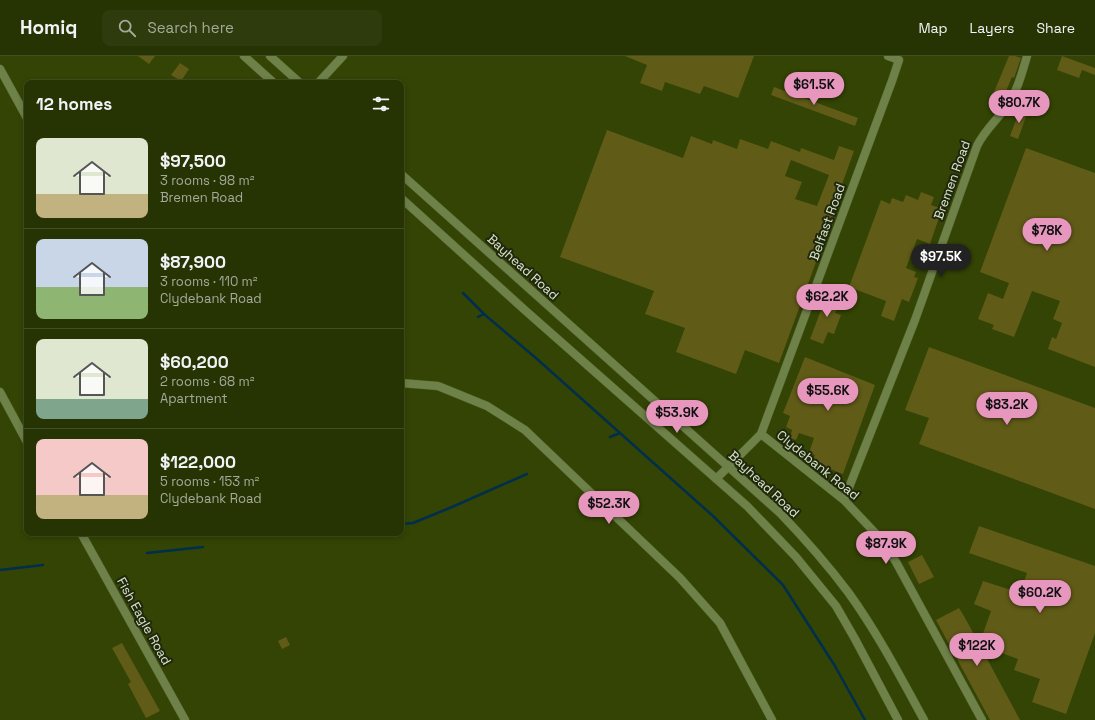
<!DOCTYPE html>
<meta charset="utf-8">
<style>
:root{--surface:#263303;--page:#2e3b0d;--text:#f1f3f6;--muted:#a4aa9a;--line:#424e25;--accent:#e797bd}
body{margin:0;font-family:"Space Grotesk",sans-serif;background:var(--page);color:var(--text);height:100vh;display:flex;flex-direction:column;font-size:15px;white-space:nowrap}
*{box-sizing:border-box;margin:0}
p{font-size:13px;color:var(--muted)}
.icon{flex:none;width:22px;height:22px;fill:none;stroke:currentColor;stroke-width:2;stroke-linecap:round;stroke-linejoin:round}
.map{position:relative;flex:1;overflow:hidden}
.details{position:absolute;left:24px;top:24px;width:380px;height:456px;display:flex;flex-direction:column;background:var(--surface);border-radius:8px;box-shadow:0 2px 6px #0003,0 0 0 1px var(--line)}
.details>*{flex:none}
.price{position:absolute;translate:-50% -34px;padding:0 9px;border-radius:14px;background:var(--accent);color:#111;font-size:13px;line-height:26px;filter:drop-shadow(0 1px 2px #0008)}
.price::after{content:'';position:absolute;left:50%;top:24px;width:12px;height:9px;margin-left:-6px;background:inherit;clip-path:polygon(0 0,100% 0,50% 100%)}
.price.active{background:#222;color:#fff}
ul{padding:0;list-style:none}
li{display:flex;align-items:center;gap:12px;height:100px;padding:0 12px}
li+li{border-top:1px solid var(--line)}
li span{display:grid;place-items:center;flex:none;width:112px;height:80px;border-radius:8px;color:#555}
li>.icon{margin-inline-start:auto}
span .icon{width:48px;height:48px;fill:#fffc;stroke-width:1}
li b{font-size:17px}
h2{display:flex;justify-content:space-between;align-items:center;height:48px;padding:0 12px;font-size:17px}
header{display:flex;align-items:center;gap:24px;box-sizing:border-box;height:56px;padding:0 20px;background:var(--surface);border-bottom:1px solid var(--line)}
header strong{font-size:19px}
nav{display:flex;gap:22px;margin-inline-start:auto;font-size:14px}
.search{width:280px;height:36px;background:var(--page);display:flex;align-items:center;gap:10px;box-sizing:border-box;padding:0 14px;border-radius:8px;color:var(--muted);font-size:15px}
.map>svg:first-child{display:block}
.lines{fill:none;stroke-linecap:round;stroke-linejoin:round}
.stream{stroke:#002e4d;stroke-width:2.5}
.building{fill:#615b18;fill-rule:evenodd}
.street-casing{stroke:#516127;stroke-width:9}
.street{stroke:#6e8149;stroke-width:8}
.labels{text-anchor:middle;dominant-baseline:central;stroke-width:4;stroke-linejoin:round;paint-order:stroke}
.street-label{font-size:13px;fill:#dae6c7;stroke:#1f270f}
</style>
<header>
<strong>Homiq</strong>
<div class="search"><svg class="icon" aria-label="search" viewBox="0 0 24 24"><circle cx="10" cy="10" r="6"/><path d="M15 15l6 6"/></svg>Search here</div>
<nav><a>Map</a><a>Layers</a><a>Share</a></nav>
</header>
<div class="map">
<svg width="1095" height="664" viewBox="0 0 1095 664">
<rect width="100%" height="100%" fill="#334404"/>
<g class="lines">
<!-- stream -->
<path class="stream" d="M463,237l21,21 53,45 176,157 70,69 52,81 30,54
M478,261l6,-3
M610,381l10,-4
M401,468l12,-1 39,-16 75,-33
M147,497l56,-6
M0,514l43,-5"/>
</g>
<!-- building -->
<path class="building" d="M138,0h17l-6,8z
M625,0h129l-16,42 -34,-12 -4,8 -35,-12 -3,9 -22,-8 7,-18z
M1009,0h6l6,2 -7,20 -2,-1 -8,19 -10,-4z
M1062,0l33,12v7l-13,-5 -3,8 -22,-8z
M180,7l9,6 -8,12 -10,-6z
M774,31l84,31 -3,8 -84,-31z
M1020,53l8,2 -10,28 -8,-3z
M607,74l76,28 8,-22 21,8 1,-4 24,9 3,-10 28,10 3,-8 29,11 1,-4 33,12 5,-14 15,5 -22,61 2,1 -55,150 -34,-13 -9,24 -60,-22 9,-24 -40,-14 9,-23 -94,-34zM791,104l38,15 -12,31 -22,-7 7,-17 -17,-6z
M1026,92l69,25v194l-47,-18 4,-12 4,2 6,-16 -9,-4 7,-18 -28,-10 -18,46 -22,-8 2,-4 -16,-6 10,-26 15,6 6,-16 -29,-11z
M921,136l13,5 -3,8 11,4 -12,35 -13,-5 -11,29 10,4 -2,5 4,1 -9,24 -7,-3 -8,22 -13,-5 5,-15 -37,-14 32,-87 9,4 2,-6 11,4 3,-7 12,5z
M829,233l13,5 -7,19 6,2 -7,19 -6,-2 -5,12 -13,-5z
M929,291l166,61v101l-176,-65 10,-26 -24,-8z
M805,301l70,28 -32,89 -31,-12 3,-7 -6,-2 5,-15 -15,-5 -3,7 -6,-2 2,-8 -6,-3 4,-11 -7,-3z
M979,470l116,40v67l-29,81 -34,-12 8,-23 -26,-9 4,-11 -19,-7 2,-6 -20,-7 10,-28 -17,-7 9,-23 37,12 7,-20 -58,-20z
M922,499l12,22 -15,7 -11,-22z
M959,552l5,8 56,104h-30l-54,-100z
M286,581l4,8 -8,4 -4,-8z
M122,587l38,68 -14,7 -18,-34 3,-2 -19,-34z"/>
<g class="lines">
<defs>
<path id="street" d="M244,0l30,27
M270,0l30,27
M0,13l27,49
M318,27l25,-27
M401,118l379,339c24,25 47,51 68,79 29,40 52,84 76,128
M401,142l126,114 220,194 49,51 40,49 19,33 43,81
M401,327l37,3 49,20 38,24 155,148 40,45 52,97
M0,336l27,50
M761,378l83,66 35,37 17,25 86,158
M716,423l45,-45 131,-353 7,-21 -11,-4
M844,444l71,-180 62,-174c7,-15 20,-26 30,-40 10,-14 15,-33 20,-50
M81,477l104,187"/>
</defs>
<!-- street casing -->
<use href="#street" class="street-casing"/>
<!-- street -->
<use href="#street" class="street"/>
</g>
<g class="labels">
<!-- street labels -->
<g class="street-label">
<text transform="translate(952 124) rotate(-70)">Bremen Road</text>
<text transform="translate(827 166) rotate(-70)">Belfast Road</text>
<text transform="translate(523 211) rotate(42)">Bayhead Road</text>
<text transform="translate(818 409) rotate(39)">Clydebank Road</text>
<text transform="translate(764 428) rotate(43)">Bayhead Road</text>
<text transform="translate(144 565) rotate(61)">Fish Eagle Road</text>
</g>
</g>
</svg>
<b class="price" style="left:814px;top:50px">$61.5K</b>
<b class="price" style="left:1019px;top:68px">$80.7K</b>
<b class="price" style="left:1047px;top:196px">$78K</b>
<b class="price active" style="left:941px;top:222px">$97.5K</b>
<b class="price" style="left:827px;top:262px">$62.2K</b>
<b class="price" style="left:828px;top:356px">$55.6K</b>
<b class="price" style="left:1007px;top:370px">$83.2K</b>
<b class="price" style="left:677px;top:378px">$53.9K</b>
<b class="price" style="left:609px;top:469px">$52.3K</b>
<b class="price" style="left:886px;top:509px">$87.9K</b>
<b class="price" style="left:1040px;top:558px">$60.2K</b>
<b class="price" style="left:977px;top:611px">$122K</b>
<section class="details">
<h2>12 homes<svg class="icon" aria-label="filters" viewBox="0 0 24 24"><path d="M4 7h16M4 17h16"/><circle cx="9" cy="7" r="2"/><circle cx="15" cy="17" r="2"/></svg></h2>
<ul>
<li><span style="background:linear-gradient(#dfe7d0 70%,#c2b280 0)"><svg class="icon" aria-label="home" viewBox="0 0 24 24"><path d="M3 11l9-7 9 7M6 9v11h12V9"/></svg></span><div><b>$97,500</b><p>3 rooms · 98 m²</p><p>Bremen Road</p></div></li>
<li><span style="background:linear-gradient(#c9d6e8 60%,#8fb573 0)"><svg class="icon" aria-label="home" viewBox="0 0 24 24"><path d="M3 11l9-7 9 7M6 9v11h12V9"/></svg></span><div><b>$87,900</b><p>3 rooms · 110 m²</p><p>Clydebank Road</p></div></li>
<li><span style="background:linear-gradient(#dfe7d0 75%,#7fa58c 0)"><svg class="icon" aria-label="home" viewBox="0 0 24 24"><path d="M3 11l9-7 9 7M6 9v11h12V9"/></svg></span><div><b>$60,200</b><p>2 rooms · 68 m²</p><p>Apartment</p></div></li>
<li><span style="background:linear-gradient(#f6c9c9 70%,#c2b280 0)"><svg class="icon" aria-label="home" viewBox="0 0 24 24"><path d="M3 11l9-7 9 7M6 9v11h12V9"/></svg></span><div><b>$122,000</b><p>5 rooms · 153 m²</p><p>Clydebank Road</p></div></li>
</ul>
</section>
</div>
